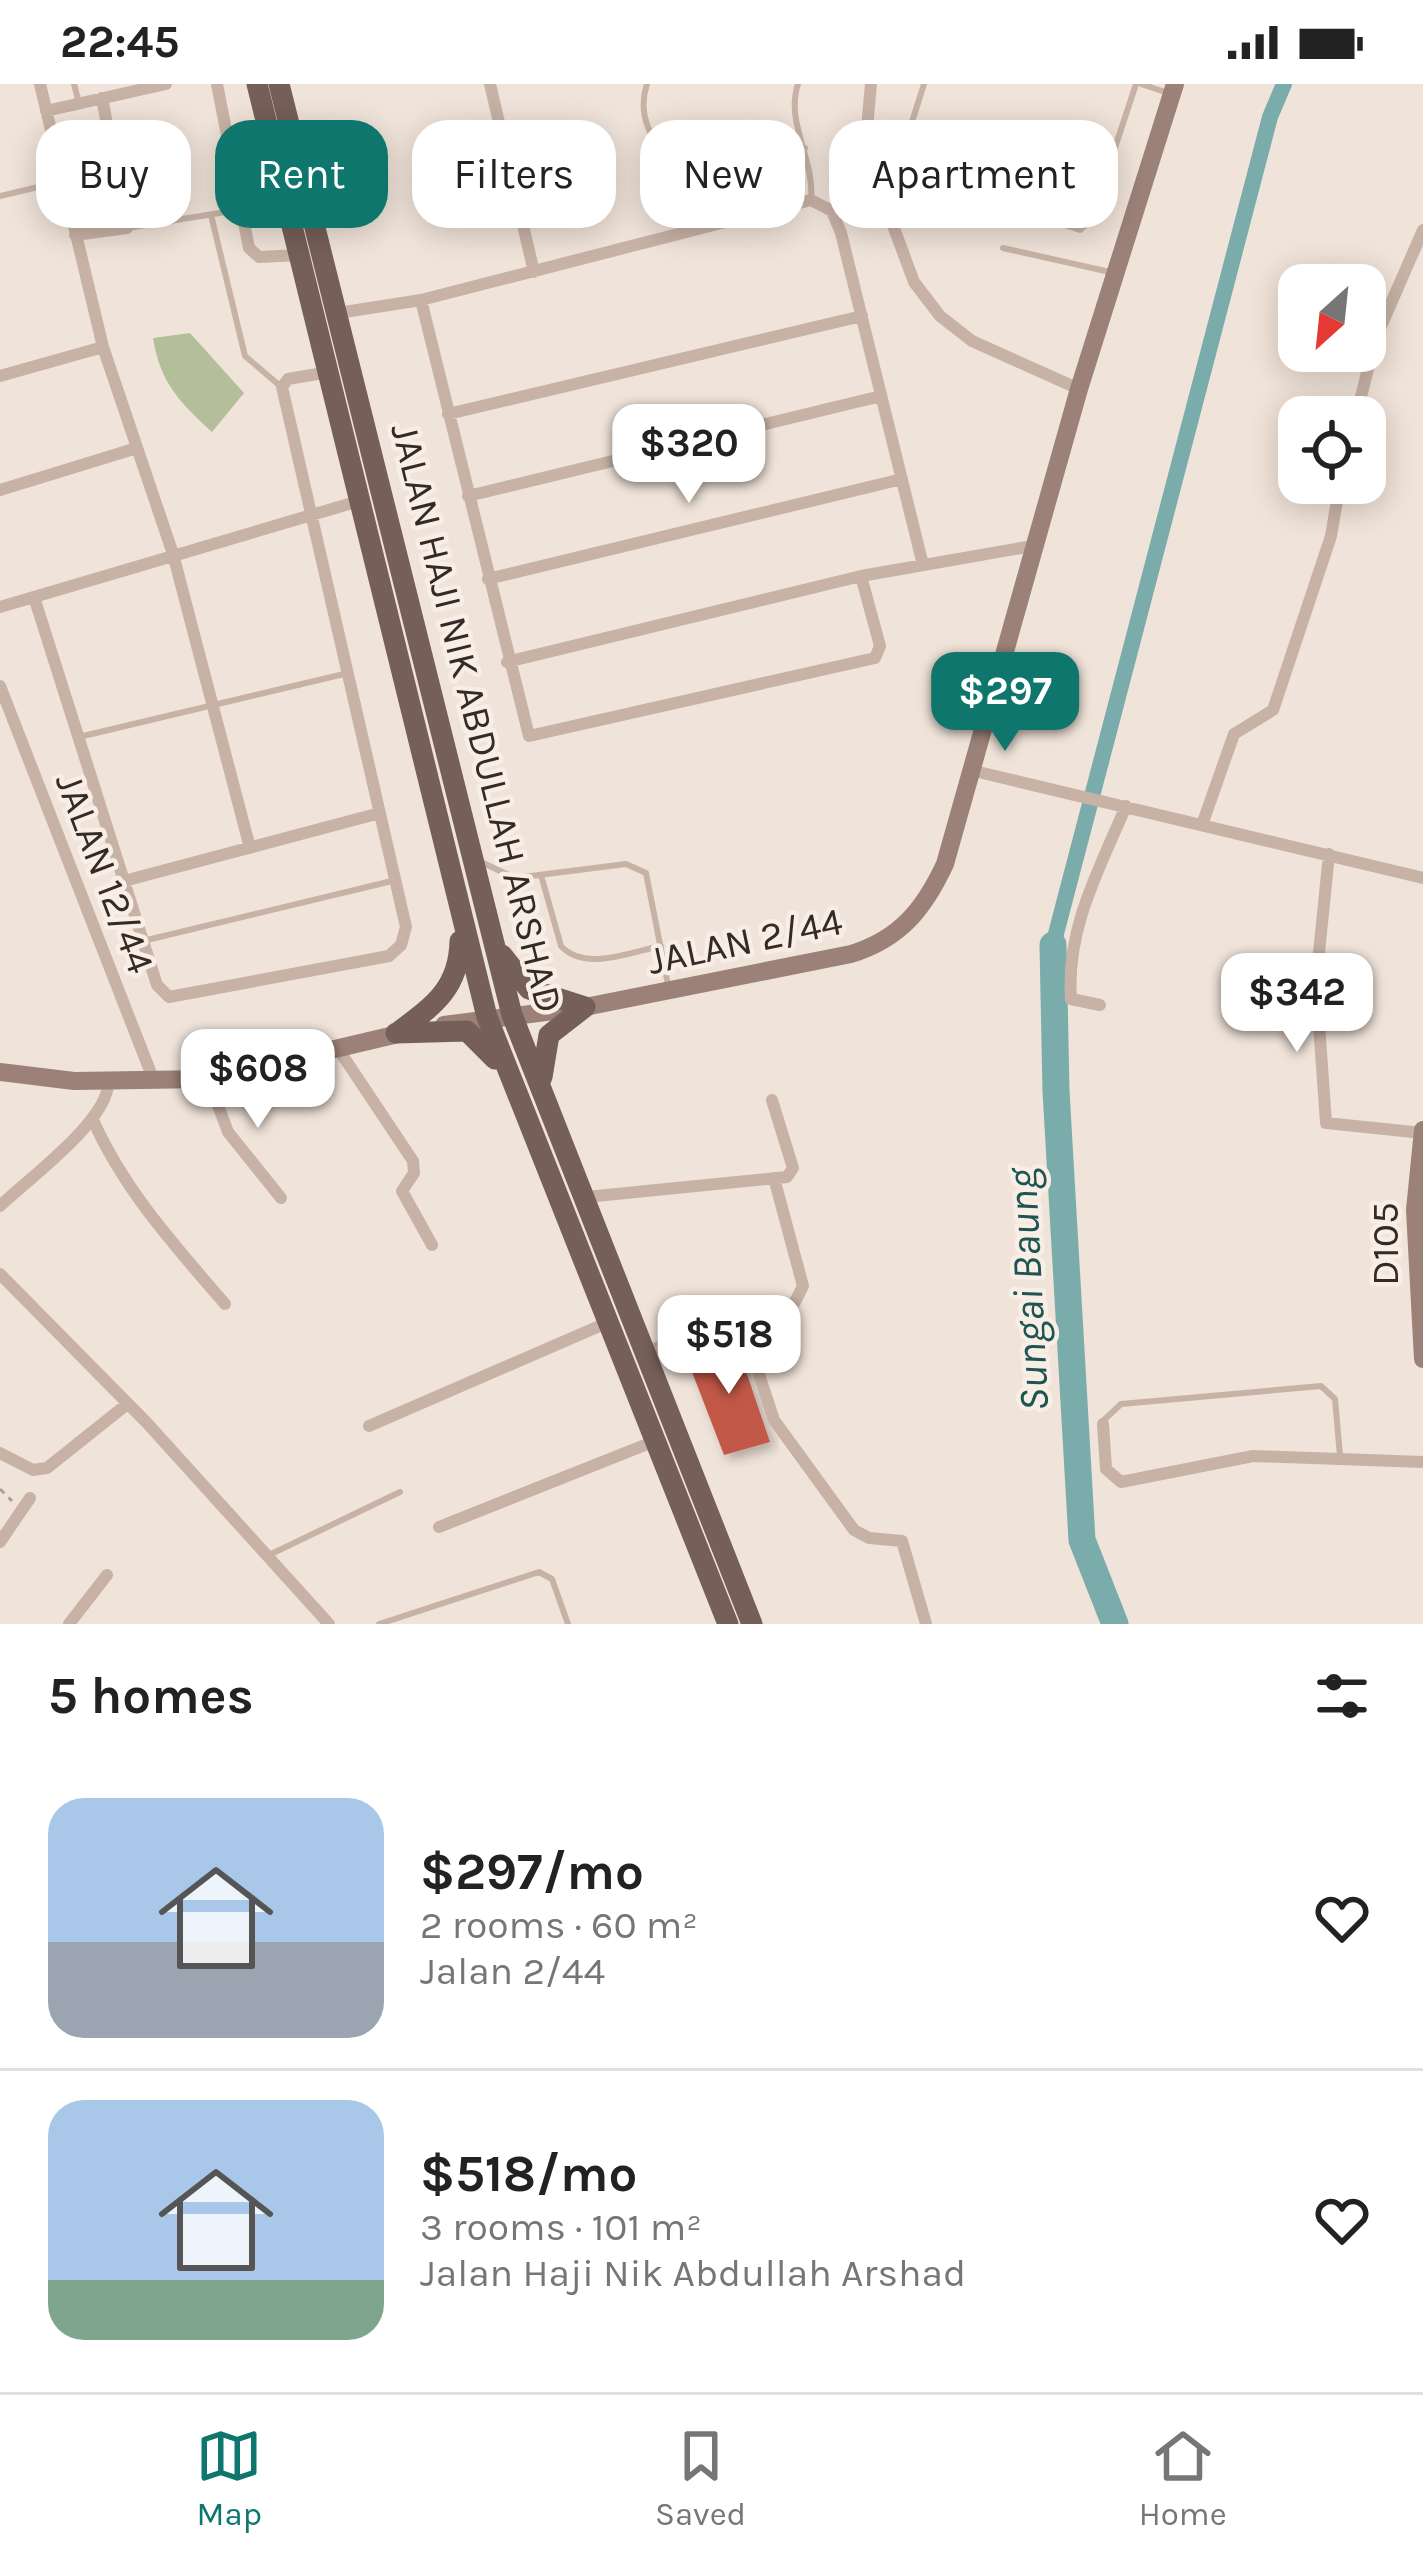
<!DOCTYPE html>
<meta charset="utf-8">
<style>
:root{--surface:#fff;--page:#f6f6f6;--text:#222;--muted:#767676;--line:#e0e0e0;--accent:#0f766e}
body{margin:0;font-family:Karla,sans-serif;background:var(--page);color:var(--text);height:100vh;display:flex;flex-direction:column;font-size:45px;white-space:nowrap}
*{box-sizing:border-box;margin:0}
p{font-size:39px;color:var(--muted)}
.icon{flex:none;width:66px;height:66px;fill:none;stroke:currentColor;stroke-width:2;stroke-linecap:round;stroke-linejoin:round}
.map{position:relative;height:1540px;overflow:hidden}
.sheet{display:flex;flex-direction:column;background:var(--surface);flex:1}
.sheet>*{flex:none}
.banner{position:absolute;left:36px;top:36px;width:1353px;height:108px;display:flex;gap:24px}
.needle{width:78px;rotate:207deg}
.buttons{position:absolute;left:1278px;top:180px;display:grid;gap:24px}
.buttons a{display:grid;place-items:center;width:108px;height:108px;border-radius:24px;background:var(--surface);box-shadow:0 6px 30px #0003;font-size:60px}
.price{position:absolute;translate:-50% -102px;padding:0 27px;border-radius:24px;background:#fff;color:#222;font-size:39px;line-height:78px;filter:drop-shadow(0 3px 6px #0008)}
.price::after{content:'';position:absolute;left:50%;top:72px;width:36px;height:27px;margin-left:-18px;background:inherit;clip-path:polygon(0 0,100% 0,50% 100%)}
.price.on{background:var(--accent);color:#fff}
ul{padding:0;list-style:none}
li{display:flex;align-items:center;gap:36px;height:300px;padding:0 48px}
li+li{border-top:3px solid var(--line)}
li span{display:grid;place-items:center;flex:none;width:336px;height:240px;border-radius:36px;color:#555}
li>.icon{margin-inline-start:auto}
span .icon{width:144px;height:144px;fill:#fffc;stroke-width:1}
li b{font-size:51px}
h2{display:flex;justify-content:space-between;align-items:center;height:144px;padding:0 48px;font-size:51px}
.pill{padding:0 42px;border-radius:36px;background:var(--surface);box-shadow:0 6px 30px #0003;font-size:42px;line-height:108px}
.pill.on{background:var(--accent);color:#fff}
.status{display:flex;justify-content:space-between;align-items:center;height:84px;padding:0 60px;background:var(--surface);direction:ltr}
.status svg{height:33px;fill:currentColor}
.dock{display:flex;justify-content:space-around;align-items:center;height:168px;border-top:3px solid var(--line);background:var(--surface);font-size:33px;color:var(--muted)}
.dock a{display:grid;justify-items:center;gap:6px}
.dock .on{color:var(--accent)}
.map>svg:first-child{display:block}
.green{fill:#b5be9a}
.lines{fill:none;stroke-linecap:round;stroke-linejoin:round}
.canal{stroke:#79acaa;stroke-width:16}
.river{stroke:#79acaa;stroke-width:27}
.building{fill:#c25946;filter:url(#shadow)}
.path{stroke:#b39c90;stroke-width:3;stroke-dasharray:6 6;stroke-linecap:butt}
.lane{stroke:#c8b2a6;stroke-width:6}
.street{stroke:#c8b2a6;stroke-width:12}
.secondary{stroke:#9b8177;stroke-width:18}
.primary{stroke:#755f58;stroke-width:21}
.labels{text-anchor:middle;dominant-baseline:central;stroke-width:9;stroke-linejoin:round;paint-order:stroke}
.street-label{font-size:39px;fill:#342a26;stroke:#f8eee5}
.water-label{font-size:42px;font-style:italic;fill:#1e5452;stroke:#f8eee5}
</style>
<div class="status"><b>22:45</b><svg viewBox="0 0 49 12"><path d="M0 12V9h3v3zM5 12V6h3v6zM10 12V3h3v9zM15 12V0h3v12zM26 1h20v11H26zM47 4h2v5h-2z"/></svg></div>
<div class="map">
<svg width="1423" height="1540" viewBox="0 0 1423 1540">
<defs>
<filter id="shadow"><feDropShadow dx="5.5" dy="5.5" stdDeviation="6" flood-color="#0004"/></filter>
</defs>
<rect width="100%" height="100%" fill="#f0e3d9"/>
<!-- green -->
<path class="green" d="M190,249l54,60 -32,39c-33,-30 -52,-50 -59,-94z"/>
<g class="lines">
<!-- canal -->
<path class="canal" d="M1053,861l217,-828 14,-33"/>
<!-- river -->
<path class="river" d="M1053,861l3,146 26,449 33,84"/>
</g>
<!-- building -->
<path class="building" d="M735,1255l35,103 -46,13 -35,-91 7,-13z"/>
<g class="lines">
<!-- path -->
<path class="path" d="M0,1405l12,12"/>
<!-- lane -->
<path class="lane" d="M74,0l5,19
M647,0c-14,42 17,84 64,84 30,0 65,-14 94,-20
M798,0c-13,39 17,75 13,116
M924,0l-20,63 -1,25 177,58 11,-10 45,-136
M1141,0l27,9
M0,112l63,-15
M211,131l34,141 34,29
M127,144l111,-18
M1003,164l107,24
M79,653l265,-63
M481,778l34,16 111,-14 20,9 22,112
M541,791l20,71c24,26 69,6 100,0
M143,857l249,-60
M1103,1337l18,-17 200,-18 14,13 5,57
M267,1472l133,-64
M379,1540l160,-52 13,7 16,45"/>
<!-- street -->
<path class="street" d="M40,0l63,263 70,207 77,294
M217,0l32,164 10,9 41,-2
M490,0l44,188
M871,0l-6,66 49,132 26,34 32,25 107,48
M46,27l120,-27
M75,151l52,-7 -25,-130
M421,216l108,436 346,-78 5,-12 -19,-70
M338,229l83,-13 390,-100 21,11 9,22 82,332
M0,292l103,-29
M448,330l414,-98
M1356,333l19,-77 48,-110
M0,406l137,-42
M468,412l413,-100
M488,495l414,-100
M34,513l123,388 12,12 220,-41 12,-11 5,-18 -124,-540 6,-8 41,-7
M0,523l359,-106
M507,578l354,-86 177,-31
M0,602l154,395
M970,686l453,108
M1203,738l31,-88 39,-24 58,-174 9,-53
M1329,770l-13,128 10,141 97,10
M124,797l256,-68
M1100,921l-29,-6c-5,-71 28,-129 55,-193
M337,963l76,114 1,12 -12,18 30,54
M208,995l20,53 53,66
M93,1036c31,70 82,126 132,184
M586,1113l201,-20 6,-9 -21,-68
M0,1122c28,-27 111,-87 108,-125
M0,1190l147,149 182,201
M741,1236l33,100 80,110 15,8 33,3 24,83
M645,1268l150,-50 8,-16 -29,-108
M1103,1340l3,45 15,13 132,-26 170,6
M369,1342l242,-105
M0,1369l33,17 14,-2 79,-63
M439,1443l216,-86
M0,1458l30,-44
M69,1540l38,-49"/>
<!-- secondary -->
<path class="secondary" d="M444,941l141,-18 266,-53c49,-15 73,-45 94,-90l134,-475 96,-305
M0,988l74,9 134,-2 203,-48
M1423,1046l-8,80 8,149"/>
<!-- primary -->
<path class="primary" d="M257,0l230,933 241,607
M279,0l233,931 240,609
M502,871l27,34 56,18
M396,949l71,-2 28,28
M397,949c36,-27 62,-44 63,-92
M542,993l7,-42 36,-28"/>
</g>
<g class="labels">
<!-- street labels -->
<g class="street-label">
<text transform="translate(477 634) rotate(76)">JALAN HAJI NIK ABDULLAH ARSHAD</text>
<text transform="translate(105 789) rotate(69)">JALAN 12/44</text>
<text transform="translate(745 857) rotate(-12)">JALAN 2/44</text>
<text transform="translate(1385 1160) rotate(-90)">D105</text>
</g>
<!-- water labels -->
<g class="water-label">
<text transform="translate(1028 1206) rotate(-93)">Sungai Baung</text>
</g>
</g>
</svg>
<div class="buttons">
<a><svg class="needle" viewBox="-14 -14 28 28"><path d="M0-13l5 13h-10z" fill="#e53935"/><path d="M0 13l5-13h-10z" fill="#767676"/></svg></a>
<a><svg class="icon" aria-label="locate" viewBox="0 0 24 24"><circle cx="12" cy="12" r="6"/><path d="M12 2v4M12 18v4M2 12h4M18 12h4"/></svg></a>
</div>
<b class="price" style="left:689px;top:422px">$320</b>
<b class="price on" style="left:1005px;top:670px">$297</b>
<b class="price" style="left:1297px;top:971px">$342</b>
<b class="price" style="left:258px;top:1047px">$608</b>
<b class="price" style="left:729px;top:1313px">$518</b>
<div class="banner">
<a class="pill">Buy</a>
<a class="pill on">Rent</a>
<a class="pill">Filters</a>
<a class="pill">New</a>
<a class="pill">Apartment</a>
</div>
</div>
<section class="sheet">
<h2>5 homes<svg class="icon" aria-label="filters" viewBox="0 0 24 24"><path d="M4 7h16M4 17h16"/><circle cx="9" cy="7" r="2"/><circle cx="15" cy="17" r="2"/></svg></h2>
<ul>
<li><span style="background:linear-gradient(#a9c7e8 60%,#9aa5b1 0)"><svg class="icon" aria-label="home" viewBox="0 0 24 24"><path d="M3 11l9-7 9 7M6 9v11h12V9"/></svg></span><div><b>$297/mo</b><p>2 rooms · 60 m²</p><p>Jalan 2/44</p></div><svg class="icon" aria-label="heart" viewBox="0 0 24 24"><path d="M12 20l-8-8c-3-5 5-10 8-4 3-6 11-1 8 4z"/></svg></li>
<li><span style="background:linear-gradient(#a9c7e8 75%,#7fa58c 0)"><svg class="icon" aria-label="home" viewBox="0 0 24 24"><path d="M3 11l9-7 9 7M6 9v11h12V9"/></svg></span><div><b>$518/mo</b><p>3 rooms · 101 m²</p><p>Jalan Haji Nik Abdullah Arshad</p></div><svg class="icon" aria-label="heart" viewBox="0 0 24 24"><path d="M12 20l-8-8c-3-5 5-10 8-4 3-6 11-1 8 4z"/></svg></li>
</ul>
</section>
<nav class="dock">
<a class="on"><svg class="icon" aria-label="map" viewBox="0 0 24 24"><path d="M3 6l6-2 6 2 6-2v14l-6 2-6-2-6 2zM9 4v14M15 6v14"/></svg>Map</a>
<a><svg class="icon" aria-label="saved" viewBox="0 0 24 24"><path d="M7 4h10v16l-5-4-5 4z"/></svg>Saved</a>
<a><svg class="icon" aria-label="home" viewBox="0 0 24 24"><path d="M3 11l9-7 9 7M6 9v11h12V9"/></svg>Home</a>
</nav>
